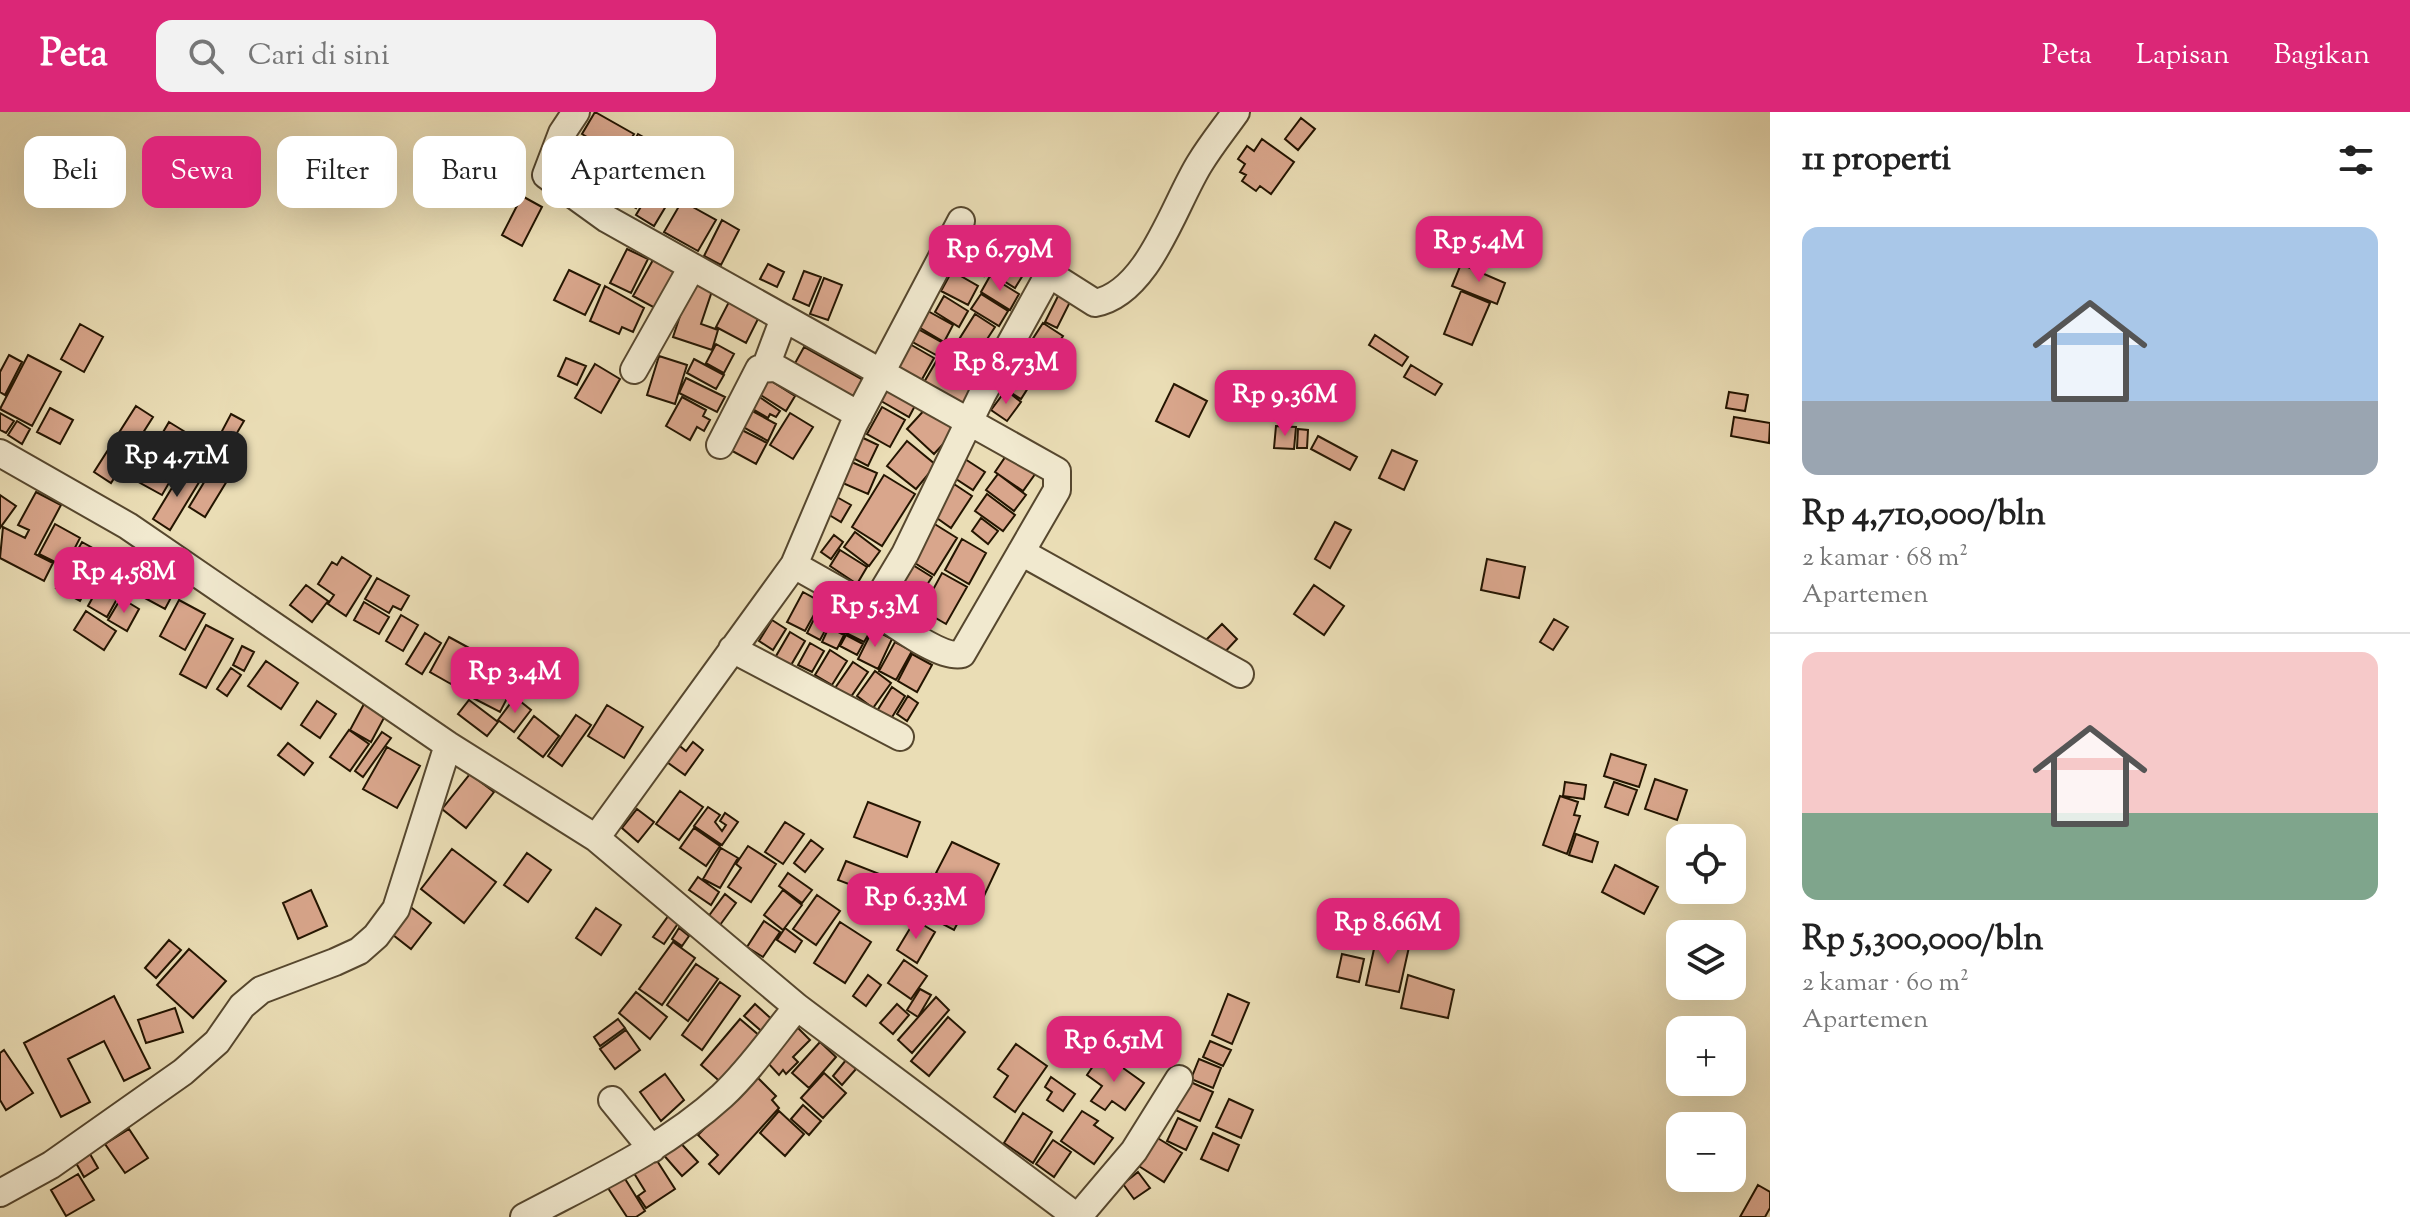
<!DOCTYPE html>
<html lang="id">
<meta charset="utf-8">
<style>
:root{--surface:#fff;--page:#f2f2f2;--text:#222;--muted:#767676;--line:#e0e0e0;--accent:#db2777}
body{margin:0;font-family:"Sorts Mill Goudy",serif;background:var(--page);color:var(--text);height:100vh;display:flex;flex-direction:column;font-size:30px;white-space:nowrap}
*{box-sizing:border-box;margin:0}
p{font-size:26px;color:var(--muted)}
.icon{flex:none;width:44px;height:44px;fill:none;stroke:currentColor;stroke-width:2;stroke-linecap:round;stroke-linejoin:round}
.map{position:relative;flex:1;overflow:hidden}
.side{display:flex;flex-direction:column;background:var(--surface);width:640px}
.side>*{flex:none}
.banner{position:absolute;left:24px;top:24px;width:760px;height:72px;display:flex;gap:16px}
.fabs{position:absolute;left:1666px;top:712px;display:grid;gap:16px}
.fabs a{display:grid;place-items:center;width:80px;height:80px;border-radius:16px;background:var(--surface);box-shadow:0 8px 32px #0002;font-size:40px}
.price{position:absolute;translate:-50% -68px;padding:0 18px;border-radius:16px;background:var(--accent);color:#fff;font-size:26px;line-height:52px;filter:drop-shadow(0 2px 4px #0008)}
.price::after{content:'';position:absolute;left:50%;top:48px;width:24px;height:18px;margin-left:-12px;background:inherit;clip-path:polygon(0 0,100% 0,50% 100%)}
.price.current{background:#222;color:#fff}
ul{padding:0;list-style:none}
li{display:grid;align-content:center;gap:16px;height:424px;padding:0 32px}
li+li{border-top:2px solid var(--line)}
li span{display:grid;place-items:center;height:248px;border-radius:16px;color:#555}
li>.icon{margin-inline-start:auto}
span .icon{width:144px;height:144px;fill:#fffc;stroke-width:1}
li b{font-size:34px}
h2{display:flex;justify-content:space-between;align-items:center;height:96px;padding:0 32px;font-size:34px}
.pill{padding:0 28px;border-radius:16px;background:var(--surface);box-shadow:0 8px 32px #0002;font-size:28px;line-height:72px}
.pill.current{background:var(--accent);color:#fff}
header{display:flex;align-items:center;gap:48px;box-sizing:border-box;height:112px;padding:0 40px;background:var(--accent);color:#fff}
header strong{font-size:38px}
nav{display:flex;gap:44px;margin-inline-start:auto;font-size:28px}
.search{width:560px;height:72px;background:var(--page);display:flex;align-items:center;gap:20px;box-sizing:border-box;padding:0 28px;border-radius:16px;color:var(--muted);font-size:30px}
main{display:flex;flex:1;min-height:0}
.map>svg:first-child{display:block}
.building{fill:#d9a68c;stroke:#241501;stroke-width:2}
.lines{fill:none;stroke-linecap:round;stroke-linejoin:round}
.minor-casing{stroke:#56472e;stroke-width:30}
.minor{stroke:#f1e9cf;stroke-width:26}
</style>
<header>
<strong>Peta</strong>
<div class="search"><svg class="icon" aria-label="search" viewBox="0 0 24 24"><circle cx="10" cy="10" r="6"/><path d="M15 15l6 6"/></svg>Cari di sini</div>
<nav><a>Peta</a><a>Lapisan</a><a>Bagikan</a></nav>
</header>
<main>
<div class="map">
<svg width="1770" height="1105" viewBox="0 0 1770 1105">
<rect width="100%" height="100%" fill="#eaddb5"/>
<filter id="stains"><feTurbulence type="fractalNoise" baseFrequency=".0025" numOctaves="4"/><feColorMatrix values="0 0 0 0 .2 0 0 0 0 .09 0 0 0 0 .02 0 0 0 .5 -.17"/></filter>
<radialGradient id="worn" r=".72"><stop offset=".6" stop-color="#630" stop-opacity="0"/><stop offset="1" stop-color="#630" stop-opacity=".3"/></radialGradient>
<!-- building -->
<path class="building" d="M595,0l39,22 -14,23 -38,-23z
M1301,6l14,11 -17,21 -13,-11z
M638,22l23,13 -17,30 -23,-14z
M566,25l12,7 -15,29 -13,-7z
M1262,27l32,23 -23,32 -11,-8 -4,5 -14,-10 4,-6 -6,-3 5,-8 -7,-5 9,-13 7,5z
M667,32l21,13 -20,34 -21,-13z
M582,34l11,5 -15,31 -11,-6z
M603,38l16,9 -18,31 -16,-10z
M619,57l13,7 -13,24 -14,-8z
M632,69l15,8 -11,19 -15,-9z
M654,73l18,11 -18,30 -18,-11z
M522,84l20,11 -20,39 -20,-11z
M682,89l34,19 -18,31 -34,-19z
M722,108l17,10 -18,35 -17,-9z
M982,116l23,15 -21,33 -23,-15z
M1009,135l24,16 -7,12 -24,-16z
M627,137l21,10 -17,34 -21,-10z
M653,148l22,13 -20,35 -22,-12z
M1001,149l22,14 -8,13 -22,-14z
M768,152l16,8 -7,15 -17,-8z
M1461,152l44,19 -8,21 -45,-18z
M569,158l31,15 -15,30 -31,-15z
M804,159l17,6 -12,29 -16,-7z
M952,159l26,15 -10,19 -27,-14z
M990,164l29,18 -9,16 -29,-18z
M824,166l18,7 -14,35 -18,-6z
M691,171l21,8 -11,33 17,6 -6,20 -39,-13z
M605,174l39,22 -11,24 -11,-5 -3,7 -29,-13z
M1061,178l12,6 -16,32 -12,-6z
M1461,179l29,12 -18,42 -28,-11z
M981,182l27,17 -9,15 -28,-17z
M944,184l24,15 -9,16 -24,-15z
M731,186l30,15 -15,30 -30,-16z
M926,198l27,15 -9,17 -27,-16z
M975,202l20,13 -17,26 -20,-12z
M1043,211l20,13 -20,31 -20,-13z
M80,212l23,13 -19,35 -23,-13z
M916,216l27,15 -7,12 -27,-15z
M1375,223l33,22 -6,9 -33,-21z
M948,228l40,24 -10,16 -40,-23z
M908,231l26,15 -13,23 -26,-16z
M716,232l18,10 -10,19 -18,-10z
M804,235l59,33 -11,20 -63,-26z
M9,243l13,7 -17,33 -5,-3v-20z
M28,243l33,17 -29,54 -32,-17z
M1018,243l22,14 -19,30 -22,-14z
M659,244l28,9 -12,39 -28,-9z
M566,246l20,8 -9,19 -19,-9z
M694,247l30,16 -8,14 -29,-16z
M937,248l40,25 -14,24 -40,-25z
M595,252l25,15 -19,34 -26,-15z
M1411,253l31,19 -7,11 -31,-18z
M686,266l39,19 -8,15 -38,-19z
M768,267l27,17 -9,15 -27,-17z
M1174,272l33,17 -18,36 -33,-16z
M889,275l28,15 -8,15 -28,-16z
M1006,278l15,12 -14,19 -16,-11z
M1729,280l19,3 -3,16 -19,-3z
M758,284l22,15 -4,6 -6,-3 -2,4 -17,-10z
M682,285l24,13 -3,6 7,4 -6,11 -7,-4 -7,13 -24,-14z
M136,294l17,11 -42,66 -17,-11z
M928,294l27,25 -21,23 -27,-25z
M882,295l23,13 -15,27 -23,-13z
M50,296l23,12 -13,24 -23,-12z
M747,296l29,16 -8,17 -30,-17z
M0,301l14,8 -8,12 -6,-3z
M790,301l23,14 -20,32 -23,-14z
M231,302l13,7 -10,17 -12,-7z
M1734,305l36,6 -1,20 -38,-7z
M17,309l13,8 -8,15 -14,-9z
M169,310l26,16 -33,57 -27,-15z
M1276,314l20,1 -2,22 -20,-1z
M736,315l31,16 -11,21 -31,-17z
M1298,317l10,1 -1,18h-10z
M859,324l19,9 -10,21 -19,-10z
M1318,324l39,21 -7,13 -39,-21z
M202,326l18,12 -17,27 -18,-12z
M907,329l29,24 -20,24 -29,-23z
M228,331l16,10 -39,64 -16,-10z
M1010,338l28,20 -15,21 -28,-19z
M1392,338l25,11 -13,29 -25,-12z
M965,347l20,13 -12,18 -20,-13z
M847,348l30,13 -9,21 -30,-13z
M184,356l17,11 -31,51 -17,-11z
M998,362l28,21 -12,16 -28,-21z
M884,363l31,19 -33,52 -30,-19z
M954,372l18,12 -21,32 -17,-12z
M36,380l25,13 -26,49 18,9 -9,18 -44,-23 3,-31 22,11 4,-8 -11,-5z
M987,382l28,21 -12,16 -28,-20z
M0,383l16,11 -16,22z
M835,384l16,9 -10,17 -15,-9z
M981,406l17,13 -10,13 -16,-13z
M1335,410l16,8 -21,38 -15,-9z
M933,411l24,15 -23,37 -24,-15z
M55,412l25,14 -15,29 -26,-13z
M855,420l25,19 -11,15 -25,-19z
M834,423l9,7 -12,17 -10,-7z
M962,427l24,14 -17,31 -24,-14z
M82,430l23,13 -25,46 -24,-13z
M840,438l27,17 -10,17 -27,-18z
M342,445l29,19 -25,40 -18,-12 6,-9 -16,-11 14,-22 5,3z
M1487,447l38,8 -6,31 -38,-8z
M908,450l24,15 -22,34 -23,-14z
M109,456l19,11 -21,38 -19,-11z
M942,461l25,14 -21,37 -24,-14z
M377,466l32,18 -8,14 -8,-4 -4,7 -24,-14z
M153,467l22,11 -10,19 -22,-12z
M306,473l22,16 -16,21 -22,-17z
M1314,473l30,21 -20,29 -30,-21z
M803,480l18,10 -16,29 -18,-9z
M121,486l18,11 -12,22 -19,-11z
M179,488l26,14 -20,36 -25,-14z
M364,490l25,15 -10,17 -25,-14z
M822,491l29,15 -7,16 -16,-9 -8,15 -13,-7z
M86,499l30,20 -12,19 -30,-20z
M401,503l17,10 -15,26 -17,-10z
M1554,507l14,8 -15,23 -13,-8z
M772,508l14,9 -13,21 -14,-9z
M852,508l19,10 -7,12 -18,-9z
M1222,512l15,15 -15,16 -16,-15z
M206,513l27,14 -27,49 -26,-14z
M829,515l15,8 -7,14 -15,-7z
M873,517l19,10 -14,30 -20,-10z
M790,520l15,9 -18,31 -15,-9z
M425,521l16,10 -19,31 -16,-10z
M846,523l17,9 -6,11 -17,-9z
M449,525l22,12 -20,35 -21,-12z
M895,530l17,9 -16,29 -17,-9z
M810,531l14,8 -12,21 -14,-7z
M242,534l12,6 -10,19 -11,-6z
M830,538l17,11 -15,24 -17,-10z
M912,542l20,11 -15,27 -19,-11z
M266,549l32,22 -17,26 -33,-23z
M853,550l15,10 -20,29 -15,-10z
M490,555l26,14 -16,31 -27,-14z
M231,556l10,7 -14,21 -10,-7z
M875,559l16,12 -18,25 -16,-12z
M892,575l13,9 -19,31 -14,-8z
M908,584l10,7 -11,18 -10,-7z
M515,585l16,13 -17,22 -16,-12z
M469,588l29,22 -11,14 -29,-22z
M317,589l19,13 -16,24 -19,-13z
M364,592l21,12 -14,26 -21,-12z
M607,593l36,22 -19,31 -36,-22z
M576,603l15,10 -29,41 -14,-10z
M534,604l25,20 -16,21 -25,-19z
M349,618l20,14 -19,27 -20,-14z
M382,620l9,6 -28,39 -8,-6z
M693,630l10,8 -18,25 -21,-15 12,-17 10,8z
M288,631l25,20 -9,12 -26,-20z
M387,635l33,19 -23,42 -34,-19z
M1611,642l35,11 -7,22 -35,-11z
M470,662l24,18 -28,36 -24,-19z
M1655,667l32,11 -10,30 -32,-11z
M1565,670l21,3 -2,14 -21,-3z
M1614,670l23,8 -9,25 -23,-8z
M680,679l23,16 -24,33 -23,-16z
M1560,684l18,6 -4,13 6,1 -13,38 -24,-9z
M868,690l52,20 -13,35 -53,-20z
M708,695l12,8 -5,7 7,9 4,-6 -6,-4 5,-8 13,9 -16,23 -28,-19z
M637,697l17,13 -16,20 -16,-14z
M785,710l19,12 -21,30 -18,-12z
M694,716l26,18 -14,20 -26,-18z
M1576,722l22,8 -6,20 -23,-7z
M811,728l12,9 -18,23 -11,-9z
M952,730l47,22 -15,32 -48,-23z
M748,734l28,18 -25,38 -23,-15 13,-19 -5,-4z
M721,736l17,10 -18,30 -17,-9z
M452,737l44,33 -32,41 -43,-34z
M527,741l24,17 -23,32 -24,-17z
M846,749l36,14 -7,19 -37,-14z
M1615,753l43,22 -14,27 -42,-22z
M788,761l24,17 -10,13 -23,-17z
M932,762l40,22 -18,34 -40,-21z
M698,765l21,15 -8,13 -22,-15z
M311,778l16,36 -29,13 -15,-36z
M783,778l19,15 -19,25 -19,-15z
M725,782l11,9 -16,22 -12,-8z
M817,783l23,16 -24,34 -23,-16z
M408,793l23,18 -20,26 -23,-18z
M596,796l25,17 -20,30 -25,-17z
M669,803l10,7 -15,22 -11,-7z
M915,808l20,12 -18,31 -20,-13z
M764,809l16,11 -17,25 -16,-10z
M840,810l31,20 -26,41 -31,-20z
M679,816l10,8 -7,10 -10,-7z
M785,816l17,13 -7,11 -18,-12z
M169,828l12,10 -25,28 -11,-10z
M1376,828l33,7 -10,45 -33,-7z
M673,830l22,16 -33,47 -23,-16z
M189,837l37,32 -33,37 -36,-33z
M1342,842l22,5 -5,23 -22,-5z
M904,848l23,16 -16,23 -23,-16z
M696,852l22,15 -30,42 -21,-16z
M868,863l13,10 -15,21 -13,-10z
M1408,863l46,15 -6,28 -47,-10z
M720,870l20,14 -38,54 -20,-15z
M920,877l11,6 -13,22 -11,-7z
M636,880l31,25 -17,22 -31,-26z
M1228,882l21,9 -17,41 -20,-9z
M114,884l36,72 -26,13 -20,-40 -36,18 22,43 -29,15 -37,-74z
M936,885l13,13 -37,43 -14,-13z
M755,892l22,20 -10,12 -23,-20z
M897,892l12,11 -16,19 -13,-11z
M175,896l8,24 -37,11 -8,-23z
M948,905l17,15 -36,44 -18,-15z
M618,907l7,9 -25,18 -6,-9z
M740,907l21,18 -37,48 -23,-20z
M791,909l19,19 -17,17 5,5 -12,12 -3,-4 -4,5 -13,-14z
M626,918l14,20 -25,19 -15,-20z
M1210,929l21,9 -8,16 -20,-9z
M820,930l16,15 -27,31 -17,-15z
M1016,932l31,22 -32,46 -21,-15 14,-21 -10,-7z
M4,938l29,43 -27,17 -6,-10v-47z
M1102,941l42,30 -19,27 -13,-9 -7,9 -14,-9 11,-15 -15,-11z
M1199,947l22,9 -8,20 -22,-9z
M846,948l10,9 -14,16 -9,-9z
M824,961l22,20 -23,25 -22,-20z
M665,962l19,26 -23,21 -21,-29z
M756,964l20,20 -4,4 7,8 -60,66 -10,-10 9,-9 -20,-20z
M1051,965l24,17 -12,17 -16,-11 5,-8 -7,-5z
M1186,968l27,12 -13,29 -27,-12z
M1229,987l24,11 -12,28 -25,-11z
M803,993l18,16 -12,14 -18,-16z
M779,999l25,23 -19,22 -25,-23z
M1082,999l16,10 -4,4 19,13 -19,26 -33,-23z
M1023,1001l29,19 -19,31 -29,-20z
M1178,1006l19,9 -11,23 -19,-9z
M129,1017l19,29 -23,15 -20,-29z
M1213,1021l26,12 -11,26 -27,-12z
M1151,1022l31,19 -18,29 -30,-19z
M676,1026l22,24 -16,14 -21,-24z
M1053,1028l18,12 -17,25 -18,-13z
M90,1042l8,14 -14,9 -8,-14z
M654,1044l21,33 -29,19 -8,-12 7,-5 -13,-21z
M1138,1060l12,16 -16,11 -11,-15z
M78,1062l16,26 -28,16 -15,-26z
M622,1062l23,37 -9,6h-9l-21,-32z
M1758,1073l12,7v16l-5,9h-25z"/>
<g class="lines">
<defs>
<path id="minor" d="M576,0l-14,21 -16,42 61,44 450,252v19l-95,164c-21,6 -71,-33 -90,-45
M766,254l18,-48
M634,258l58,-103
M720,333l39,-76 17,-1 83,47
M0,341l128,73 320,219 148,93 201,169 280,210
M1021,440l219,122
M794,453l78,44 33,-55 77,-159 63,-114 9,-4 41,26c54,-10 79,-99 105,-140 11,-18 24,-34 36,-51
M732,537l168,88
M596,726l198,-273 60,-141 107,-203
M612,988l40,49
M0,1081l51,-28 132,-93 34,-30 25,-36 19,-16 74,-28 24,-11 17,-15 20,-27 52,-164
M524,1105c68,-36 141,-69 198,-121 28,-26 51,-60 75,-89
M1078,1105l56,-66 45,-72"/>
</defs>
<!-- minor casing -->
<use href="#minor" class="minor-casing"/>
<!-- minor -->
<use href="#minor" class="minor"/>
</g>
<rect width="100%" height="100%" filter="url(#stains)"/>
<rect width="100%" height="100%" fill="url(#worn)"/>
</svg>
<div class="fabs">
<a><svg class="icon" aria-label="locate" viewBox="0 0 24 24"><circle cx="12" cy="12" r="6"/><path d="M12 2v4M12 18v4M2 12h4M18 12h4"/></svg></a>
<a><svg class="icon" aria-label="layers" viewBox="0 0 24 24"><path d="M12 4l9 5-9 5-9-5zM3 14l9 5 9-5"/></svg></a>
<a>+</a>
<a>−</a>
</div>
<b class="price" style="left:1479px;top:172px">Rp 5.4M</b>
<b class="price" style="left:1000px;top:181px">Rp 6.79M</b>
<b class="price" style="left:1006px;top:294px">Rp 8.73M</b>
<b class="price" style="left:1285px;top:326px">Rp 9.36M</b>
<b class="price current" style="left:177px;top:387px">Rp 4.71M</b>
<b class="price" style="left:124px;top:503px">Rp 4.58M</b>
<b class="price" style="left:875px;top:537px">Rp 5.3M</b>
<b class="price" style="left:515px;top:603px">Rp 3.4M</b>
<b class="price" style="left:916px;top:829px">Rp 6.33M</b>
<b class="price" style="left:1388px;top:854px">Rp 8.66M</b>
<b class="price" style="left:1114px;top:972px">Rp 6.51M</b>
<div class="banner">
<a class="pill">Beli</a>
<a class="pill current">Sewa</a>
<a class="pill">Filter</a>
<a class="pill">Baru</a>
<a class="pill">Apartemen</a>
</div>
</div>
<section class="side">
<h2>11 properti<svg class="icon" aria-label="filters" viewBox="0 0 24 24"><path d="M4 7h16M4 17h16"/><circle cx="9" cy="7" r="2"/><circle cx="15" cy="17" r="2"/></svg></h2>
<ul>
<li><span style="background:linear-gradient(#a9c7e8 70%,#9aa5b1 0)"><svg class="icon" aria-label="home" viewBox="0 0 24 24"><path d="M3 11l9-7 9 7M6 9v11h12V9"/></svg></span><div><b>Rp 4,710,000/bln</b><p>2 kamar · 68 m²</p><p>Apartemen</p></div></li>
<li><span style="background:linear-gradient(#f6c9c9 65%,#7fa58c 0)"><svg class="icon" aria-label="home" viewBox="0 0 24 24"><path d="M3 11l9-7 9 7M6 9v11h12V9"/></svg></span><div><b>Rp 5,300,000/bln</b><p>2 kamar · 60 m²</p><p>Apartemen</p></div></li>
</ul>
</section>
</main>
